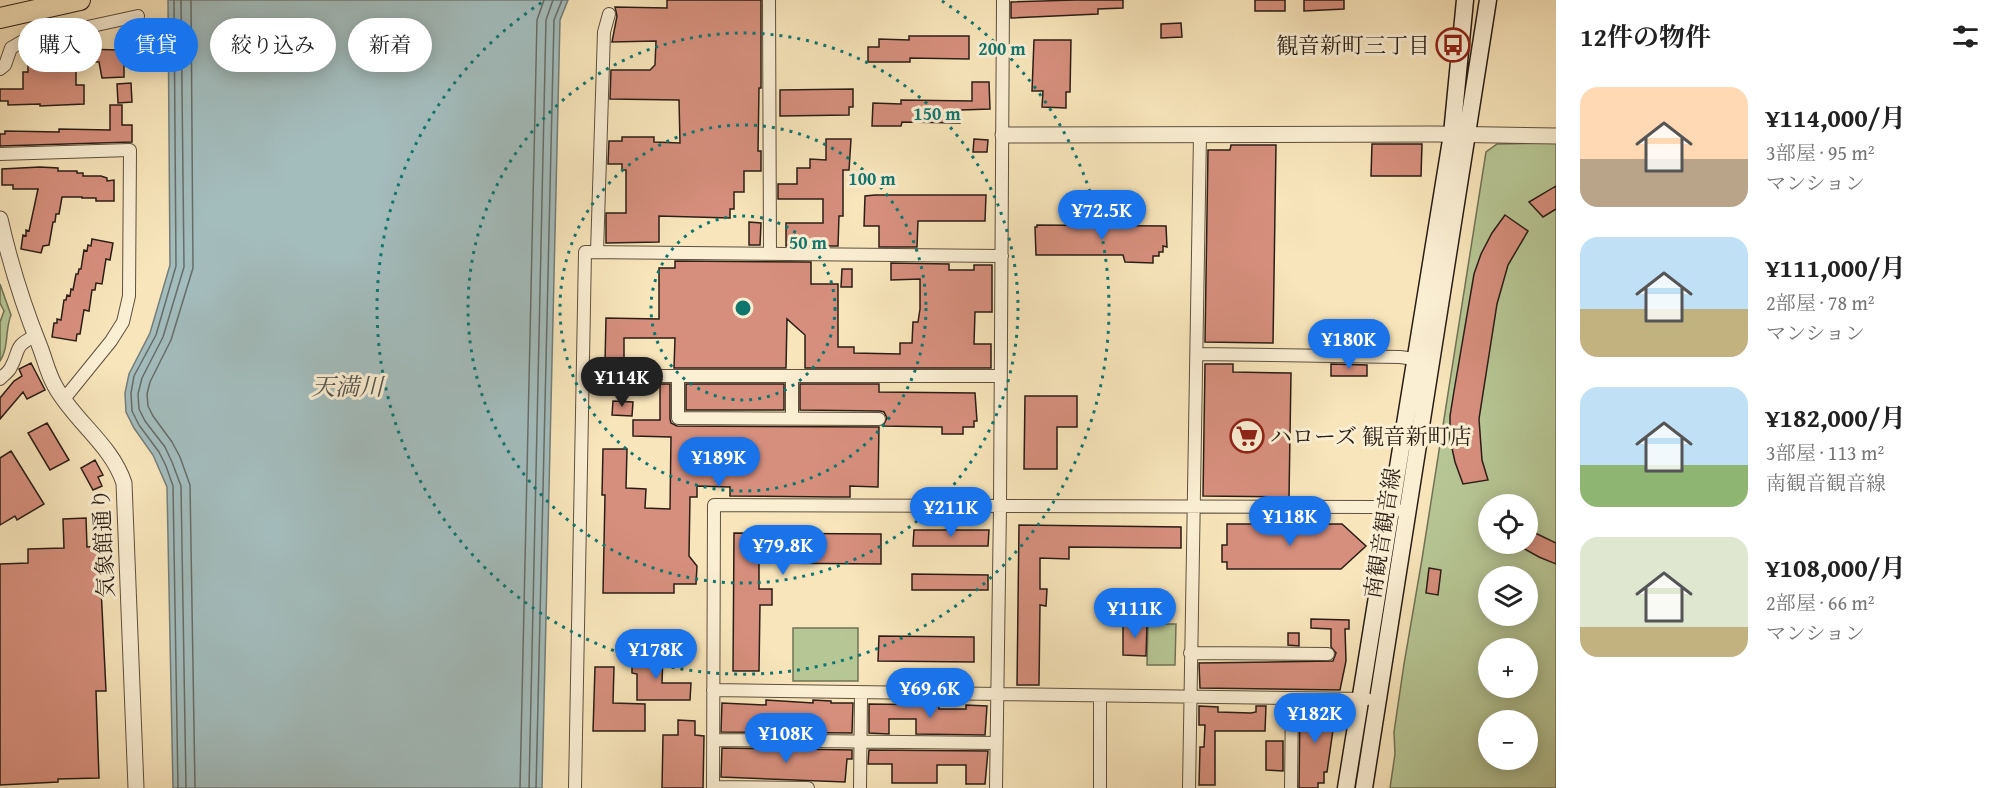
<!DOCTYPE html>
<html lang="ja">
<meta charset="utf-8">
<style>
:root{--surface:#fff;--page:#f2f2f2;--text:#222;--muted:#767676;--accent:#1a73e8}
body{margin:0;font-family:"Gentium Book Plus","Noto Serif JP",serif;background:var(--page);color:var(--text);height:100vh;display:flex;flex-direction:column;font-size:22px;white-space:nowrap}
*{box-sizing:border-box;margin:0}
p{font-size:20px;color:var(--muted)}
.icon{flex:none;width:33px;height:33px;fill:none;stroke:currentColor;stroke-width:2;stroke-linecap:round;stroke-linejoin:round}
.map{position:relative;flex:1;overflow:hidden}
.sheet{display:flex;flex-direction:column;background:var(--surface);width:450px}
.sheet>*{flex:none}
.banner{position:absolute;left:18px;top:18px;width:570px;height:54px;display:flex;gap:12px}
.tools{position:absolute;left:1478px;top:494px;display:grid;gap:12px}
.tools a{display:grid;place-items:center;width:60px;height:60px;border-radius:50%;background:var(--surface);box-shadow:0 3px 15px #0003;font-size:30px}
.price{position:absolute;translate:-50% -51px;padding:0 14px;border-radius:21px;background:var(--accent);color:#fff;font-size:20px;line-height:39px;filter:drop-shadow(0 2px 3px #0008)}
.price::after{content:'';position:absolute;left:50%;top:36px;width:18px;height:14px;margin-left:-9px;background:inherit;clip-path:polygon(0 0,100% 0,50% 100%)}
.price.current{background:#222;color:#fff}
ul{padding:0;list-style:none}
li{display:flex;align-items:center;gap:18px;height:150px;padding:0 24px}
li span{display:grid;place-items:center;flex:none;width:168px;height:120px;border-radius:18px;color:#555}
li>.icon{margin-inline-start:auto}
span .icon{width:72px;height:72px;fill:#fffc;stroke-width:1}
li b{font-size:26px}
h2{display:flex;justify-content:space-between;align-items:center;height:72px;padding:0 24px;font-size:26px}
.chip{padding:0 21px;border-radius:27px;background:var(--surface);box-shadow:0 3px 15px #0003;font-size:21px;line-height:54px}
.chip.current{background:var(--accent);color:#fff}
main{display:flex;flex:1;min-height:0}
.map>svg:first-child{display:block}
.green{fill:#b7c695;stroke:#707255;stroke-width:1.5;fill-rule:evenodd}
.water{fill:#a3bcbc;stroke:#737d79;stroke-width:1.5}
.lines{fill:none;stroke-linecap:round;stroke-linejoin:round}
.shore{stroke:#666d68;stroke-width:1.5}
.building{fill:#d68f7d;stroke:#2a1e15;stroke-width:1.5}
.minor-casing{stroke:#5e503e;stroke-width:14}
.tertiary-casing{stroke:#5e503e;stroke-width:17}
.secondary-casing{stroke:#2a1e15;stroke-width:19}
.trunk-casing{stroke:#2a1e15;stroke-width:22}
.minor{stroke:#faeed3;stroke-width:12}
.tertiary{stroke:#faeed3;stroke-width:15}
.secondary{stroke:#faeed3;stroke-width:16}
.trunk{stroke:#f8e5bb;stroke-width:20}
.ring{fill:none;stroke:#0f766e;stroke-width:3;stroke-dasharray:3 6}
.labels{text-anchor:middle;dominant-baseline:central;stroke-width:6;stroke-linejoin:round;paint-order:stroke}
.poi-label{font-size:22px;fill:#2a1e15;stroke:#faeed3;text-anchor:end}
.street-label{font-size:22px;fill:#2a1e15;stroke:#faeed3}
.water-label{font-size:24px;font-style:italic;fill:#54554f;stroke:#faeed3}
.centre{fill:#0f766e;stroke:#faeed3;stroke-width:3}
.ring-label{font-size:18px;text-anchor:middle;font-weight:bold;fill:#0f766e;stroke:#faeed3;stroke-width:6;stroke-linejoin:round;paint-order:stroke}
</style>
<main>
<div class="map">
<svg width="1556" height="788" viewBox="0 0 1556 788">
<rect width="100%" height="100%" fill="#f8e5bb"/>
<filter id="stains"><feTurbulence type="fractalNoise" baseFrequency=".00333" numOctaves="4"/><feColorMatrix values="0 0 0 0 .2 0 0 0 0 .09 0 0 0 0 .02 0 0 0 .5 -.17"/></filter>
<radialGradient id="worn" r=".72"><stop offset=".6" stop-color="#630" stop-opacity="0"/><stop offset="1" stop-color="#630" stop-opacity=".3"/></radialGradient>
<!-- green -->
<path class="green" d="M1556,143v645h-166l5,-34 -1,-22 10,-68 18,-105 64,-407 11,-8zM1488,504h39v39h-39zM1488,576h39v39h-39zM1488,648h39v39h-39zM1488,720h39v39h-39z
M0,284l11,31c-6,14 -2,33 -11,46v-39l4,-11 -4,-8z
M1148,624h28l-1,41h-28z
M793,628h65v53h-65z"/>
<!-- water -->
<path class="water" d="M168,0h400l-8,20 -18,768h-369l-6,-301 -14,-32 -19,-27 -8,-16 -1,-19 4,-19 21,-41 20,-68z"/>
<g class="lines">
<!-- shore -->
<path class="shore" d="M174,0l2,266 -20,69 -22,41 -3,17 1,18 7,14 20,27 7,14 7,20 5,302
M181,0l3,267 -21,70 -21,41 -4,16 1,15 6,12 20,26 7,15 9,24 5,302
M191,0l2,268 -22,72 -21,42 -3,12 1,12 5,10 19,26 8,15 10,28 5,303
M520,788l17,-768 7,-20
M529,788l17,-768 7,-20
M536,788l18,-768 8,-20"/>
</g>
<!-- building -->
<path class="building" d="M667,0h94v88h-2l-1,63h3v20h-17v21h-10v17h-4v9l-71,-2v26l-53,1v-30h20v-43h-4v-6h-14l1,-23h13v-4h32v5l26,1 -1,-43 -69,-1 1,-29h39l5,-5 1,-24 -44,1 5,-26 -2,-9 52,1z
M1075,0h48v8l-25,1v5l-87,4v-16z
M1255,0h30v11h-30z
M1304,0h40v9l-40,2z
M1181,23l1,14 -21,1v-14z
M909,36h60v23l-59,-1v4h-42v-15h11v-8l30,1z
M119,39h11l-1,22h-5v16l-22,1 -3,-16 -23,-1v24h8v19l-44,2v-2l-32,1v-4h-8v-12h23v-17h5v-24l14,-2v18h20v-13h21v-2l36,1z
M1034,40h37l-1,52h-4v16l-24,-1 1,-16h-11z
M972,82h17l1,27 -29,1 -1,13 -58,-1 -1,4h-29l1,-23 28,1v-4l71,1z
M131,83l1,19 -14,1 -1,-19z
M853,89v18h-4v8l-69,1v-26z
M110,105h12v20h10v17l-132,4v-12h5v-3l54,1v-3l51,1z
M826,139h25l-2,31h-6v46h-4l-1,30h-52v-23h37v-24h-45v-15h19v-16h13v-9l16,1z
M974,139l14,1 -1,12h-14z
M1372,144h50l-1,32h-50z
M1231,145h45l-3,198 -68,-1 3,-192h22z
M40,167l18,1v3h19v2h6v3h18l6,2v3l7,-1v21h-18v-3h-14v-1h-20l-3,17h-3l-1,8h-2l-4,23 -6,1 -2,7 -20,-4 2,-14 3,1v-6l3,1 9,-42h-25v-4h-11v-16z
M1556,186v23l-13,8 -14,-15z
M875,195h111l-1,26h-67l-1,26h-38v-21h-15l1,-30z
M1505,215l23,16 -20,34 -11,39 -18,115 3,41 6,20 -25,4 -8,-22 -5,-23v-23l4,-25 20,-117 7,-20 11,-21z
M749,222l12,1 -1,22h-11z
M1037,225l129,1 1,21 -4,-1v6h-4v4h-6v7l-28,-1 -2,-7h-87l-1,-28h2z
M92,239l21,4 -3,17 -4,-1 -4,25 -6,-1 -1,7h-3l-3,21 -5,-1 -4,24h-3l-1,7 -24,-4 2,-14h3v-4l4,1 3,-20h2l1,-5 3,1 1,-7 2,1 3,-16h2l1,-5h2l3,-19 3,1 1,-6 3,1z
M675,261l136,1v22h27v63h16v6l46,1v-11h12l1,-21h5l2,-13v-30l-29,1v-17l58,1v6h25v-5h18v47h-17l-1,32h17v24h-186v-33l-18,-16 -1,49h-112l1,-30h-51v25h-19l1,-45 53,1v-51h16z
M842,269h10v18h-11z
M31,363l14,27 -18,9 -4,-7 -23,27v-21l14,-17 8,-5 -3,-7z
M1205,364h28v8l58,1 -2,124 -86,-1z
M1331,364l36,1v11h-36z
M660,384h10v35l1,4 6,3 202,1 -1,60 -28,-1v11h-17l-103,-1v-9l-33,-1v11h-7l-1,59 8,10 -1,18h-22v9h-71l2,-98h-3l1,-46h24l-1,39 20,1 -1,19 25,1 1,-72 -38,-1v-16h27z
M686,384h98v26h-98z
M800,384h79v8l96,1 2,28h-3v6h-11v7h-21v-7l-59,-1 4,-8 -3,-6 -4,-1 -80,-1z
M1025,396h52v31h-20v42h-33z
M613,401l20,1 -1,14 -20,-1z
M47,423l22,37 -19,10 -22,-37z
M11,451l33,53 -27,16 -2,-4 -15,9v-67z
M95,460l8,15 -5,2 4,9 -9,4 -12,-22z
M86,518l1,29 12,-1 7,145h-10l3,87 -41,1v3l-58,3v-221l28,-1v-14l36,-1 -1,-29z
M1227,524h115l24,22 -25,23h-114v-7h-5v-17h5z
M1019,525l162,2v21l-112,-1v12l-29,-1v31h7l-1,17 -6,-1 -1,80h-22z
M1527,529l29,14v21l-17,-7 -25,-14h13z
M914,530h75l-1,16h-75z
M734,533l147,1v30l-122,-1v26h13v16h-12l-1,66h-26z
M1429,568l12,2 -3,25 -12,-2z
M912,574l76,1v15h-76z
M1311,619l38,1v9h-4l1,32 -6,29 -140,-2 -1,-25 134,-2 3,-8 -5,-6v-18l-20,-1z
M1123,623h24l-1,33 -23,-1z
M1288,633h11v13l-11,-1z
M879,636l95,1v25l-96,-1z
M632,652l31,2 -1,29h29l-1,17h-53v-26l-5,-1z
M595,667h19l-1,36 32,1v27h-52z
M766,700l47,3v-3l18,1v2h22l-1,30 -131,-1 1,-29 44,2z
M869,704l70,1v4h27v-4l21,1 -2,29 -69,-1v-15h-27v15l-20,-1z
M1199,706l19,1v5l33,1 5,-1v-6h10l-1,25h-50v54h-16l1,-38h4l1,-22h-6z
M1300,706l34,1 -1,23 -6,42h-3v11h-6v5h-19z
M678,720l17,1v14l9,1 -1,52h-41l1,-53h15z
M1266,741h17v30l-17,-1z
M722,748l130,2v9h-5l-2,23 -124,-5z
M869,750l119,1 -3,33h-19v-19h-29v18h-45v-19h-24z"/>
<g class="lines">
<defs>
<path id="minor" d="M769,0l1,254
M0,69l5,-4 6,-17 12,-7 115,-25
M0,154l130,-4 -1,146 -6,26 -12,19 -47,58
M597,252l7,-220 5,-18
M1198,354l202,3 22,3
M584,376h417
M678,376v42l201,1
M0,379c3,-3 8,-7 10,-10 11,-19 2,-22 25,-33
M792,418v-42
M1190,653l138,1
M713,690l654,9
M713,740l283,3
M713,787l95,1
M575,788l10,-536 417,4
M713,788l1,-283 661,2 23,3
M860,788l1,-95
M996,788l4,-282 3,-506
M1100,788v-92
M1189,788l11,-654
M1291,788l1,-89"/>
<path id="tertiary" d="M1003,135l432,-1 121,2
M0,219c10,44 23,86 40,128 5,13 8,27 15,39 19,35 56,58 69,97l12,305"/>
<path id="secondary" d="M1346,788l106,-654 13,-134
M1364,788l124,-788"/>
<path id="trunk" d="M0,18l80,-18"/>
</defs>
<!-- minor casing -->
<use href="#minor" class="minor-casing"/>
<!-- tertiary casing -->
<use href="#tertiary" class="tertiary-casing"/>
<!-- secondary casing -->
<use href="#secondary" class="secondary-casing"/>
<!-- trunk casing -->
<use href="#trunk" class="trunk-casing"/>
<!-- minor -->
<use href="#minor" class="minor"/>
<!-- tertiary -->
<use href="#tertiary" class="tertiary"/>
<!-- secondary -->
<use href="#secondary" class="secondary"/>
<!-- trunk -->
<use href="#trunk" class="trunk"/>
</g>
<!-- distance rings -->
<g class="ring">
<circle cx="743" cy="308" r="92"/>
<circle cx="743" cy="308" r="183"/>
<circle cx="743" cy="308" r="275"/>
<path d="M942 1A366 366 0 1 1 544 1"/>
</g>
<!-- icons -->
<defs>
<symbol id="bus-ring" viewBox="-11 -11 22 22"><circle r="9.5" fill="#faeed3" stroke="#8f2418" stroke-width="1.5"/><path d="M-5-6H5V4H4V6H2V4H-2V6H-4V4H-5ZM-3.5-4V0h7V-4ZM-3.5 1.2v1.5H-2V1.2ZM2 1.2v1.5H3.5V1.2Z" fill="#8f2418"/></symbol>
<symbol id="supermarket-ring" viewBox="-11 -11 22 22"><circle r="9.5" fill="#faeed3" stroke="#8f2418" stroke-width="1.5"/><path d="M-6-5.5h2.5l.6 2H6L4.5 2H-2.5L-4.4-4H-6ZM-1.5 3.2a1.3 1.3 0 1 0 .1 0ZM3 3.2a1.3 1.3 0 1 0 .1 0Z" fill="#8f2418"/></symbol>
</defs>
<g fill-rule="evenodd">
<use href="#bus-ring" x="1434" y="26" width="38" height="38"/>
<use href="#supermarket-ring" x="1228" y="417" width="38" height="38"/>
</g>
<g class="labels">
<!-- poi labels -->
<g class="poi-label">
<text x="1430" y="45">観音新町三丁目</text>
<text x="1270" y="436" text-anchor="start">ハローズ 観音新町店</text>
</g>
<!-- street labels -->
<g class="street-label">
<text transform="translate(1382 533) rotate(-81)">南観音観音線</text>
<text transform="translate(103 543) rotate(-93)">気象館通り</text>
</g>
<!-- water labels -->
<g class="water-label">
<text x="347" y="386">天満川</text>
</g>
</g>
<circle cx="743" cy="308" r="9" class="centre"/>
<g class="ring-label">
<text x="1002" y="55">200 m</text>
<text x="937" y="120">150 m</text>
<text x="872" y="185">100 m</text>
<text x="808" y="249">50 m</text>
</g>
<rect width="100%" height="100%" filter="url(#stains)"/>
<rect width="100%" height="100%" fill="url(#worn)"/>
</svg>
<div class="tools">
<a><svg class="icon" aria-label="locate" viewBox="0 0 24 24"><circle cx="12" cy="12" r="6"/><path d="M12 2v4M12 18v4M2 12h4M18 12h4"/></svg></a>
<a><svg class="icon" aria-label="layers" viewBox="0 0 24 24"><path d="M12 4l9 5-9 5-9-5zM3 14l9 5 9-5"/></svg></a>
<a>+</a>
<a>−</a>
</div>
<b class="price" style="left:1102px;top:241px">¥72.5K</b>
<b class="price" style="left:1349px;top:370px">¥180K</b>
<b class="price current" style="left:622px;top:408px">¥114K</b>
<b class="price" style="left:719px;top:488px">¥189K</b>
<b class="price" style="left:951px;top:538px">¥211K</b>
<b class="price" style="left:1290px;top:547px">¥118K</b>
<b class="price" style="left:783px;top:576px">¥79.8K</b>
<b class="price" style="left:1135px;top:639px">¥111K</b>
<b class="price" style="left:656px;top:680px">¥178K</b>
<b class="price" style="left:930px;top:719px">¥69.6K</b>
<b class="price" style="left:1315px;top:744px">¥182K</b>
<b class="price" style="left:786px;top:764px">¥108K</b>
<div class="banner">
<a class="chip">購入</a>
<a class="chip current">賃貸</a>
<a class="chip">絞り込み</a>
<a class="chip">新着</a>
</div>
</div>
<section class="sheet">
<h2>12件の物件<svg class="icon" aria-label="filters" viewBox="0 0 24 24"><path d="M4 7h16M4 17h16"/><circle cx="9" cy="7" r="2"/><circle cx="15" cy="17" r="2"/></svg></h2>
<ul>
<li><span style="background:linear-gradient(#ffd9b3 60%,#b9a48a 0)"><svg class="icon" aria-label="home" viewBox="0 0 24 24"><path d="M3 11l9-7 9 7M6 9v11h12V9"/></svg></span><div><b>¥114,000/月</b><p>3部屋 · 95 m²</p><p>マンション</p></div></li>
<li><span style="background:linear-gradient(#bfe0f5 60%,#c2b280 0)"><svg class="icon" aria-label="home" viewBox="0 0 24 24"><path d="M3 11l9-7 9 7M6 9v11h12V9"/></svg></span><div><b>¥111,000/月</b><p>2部屋 · 78 m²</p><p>マンション</p></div></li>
<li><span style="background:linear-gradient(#bfe0f5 65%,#8fb573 0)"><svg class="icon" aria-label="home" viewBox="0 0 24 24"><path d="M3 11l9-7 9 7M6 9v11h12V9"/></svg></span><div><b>¥182,000/月</b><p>3部屋 · 113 m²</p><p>南観音観音線</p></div></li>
<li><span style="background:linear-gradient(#dfe7d0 75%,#c2b280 0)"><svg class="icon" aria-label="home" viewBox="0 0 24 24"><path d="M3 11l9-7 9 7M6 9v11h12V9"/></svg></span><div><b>¥108,000/月</b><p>2部屋 · 66 m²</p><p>マンション</p></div></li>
</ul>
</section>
</main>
